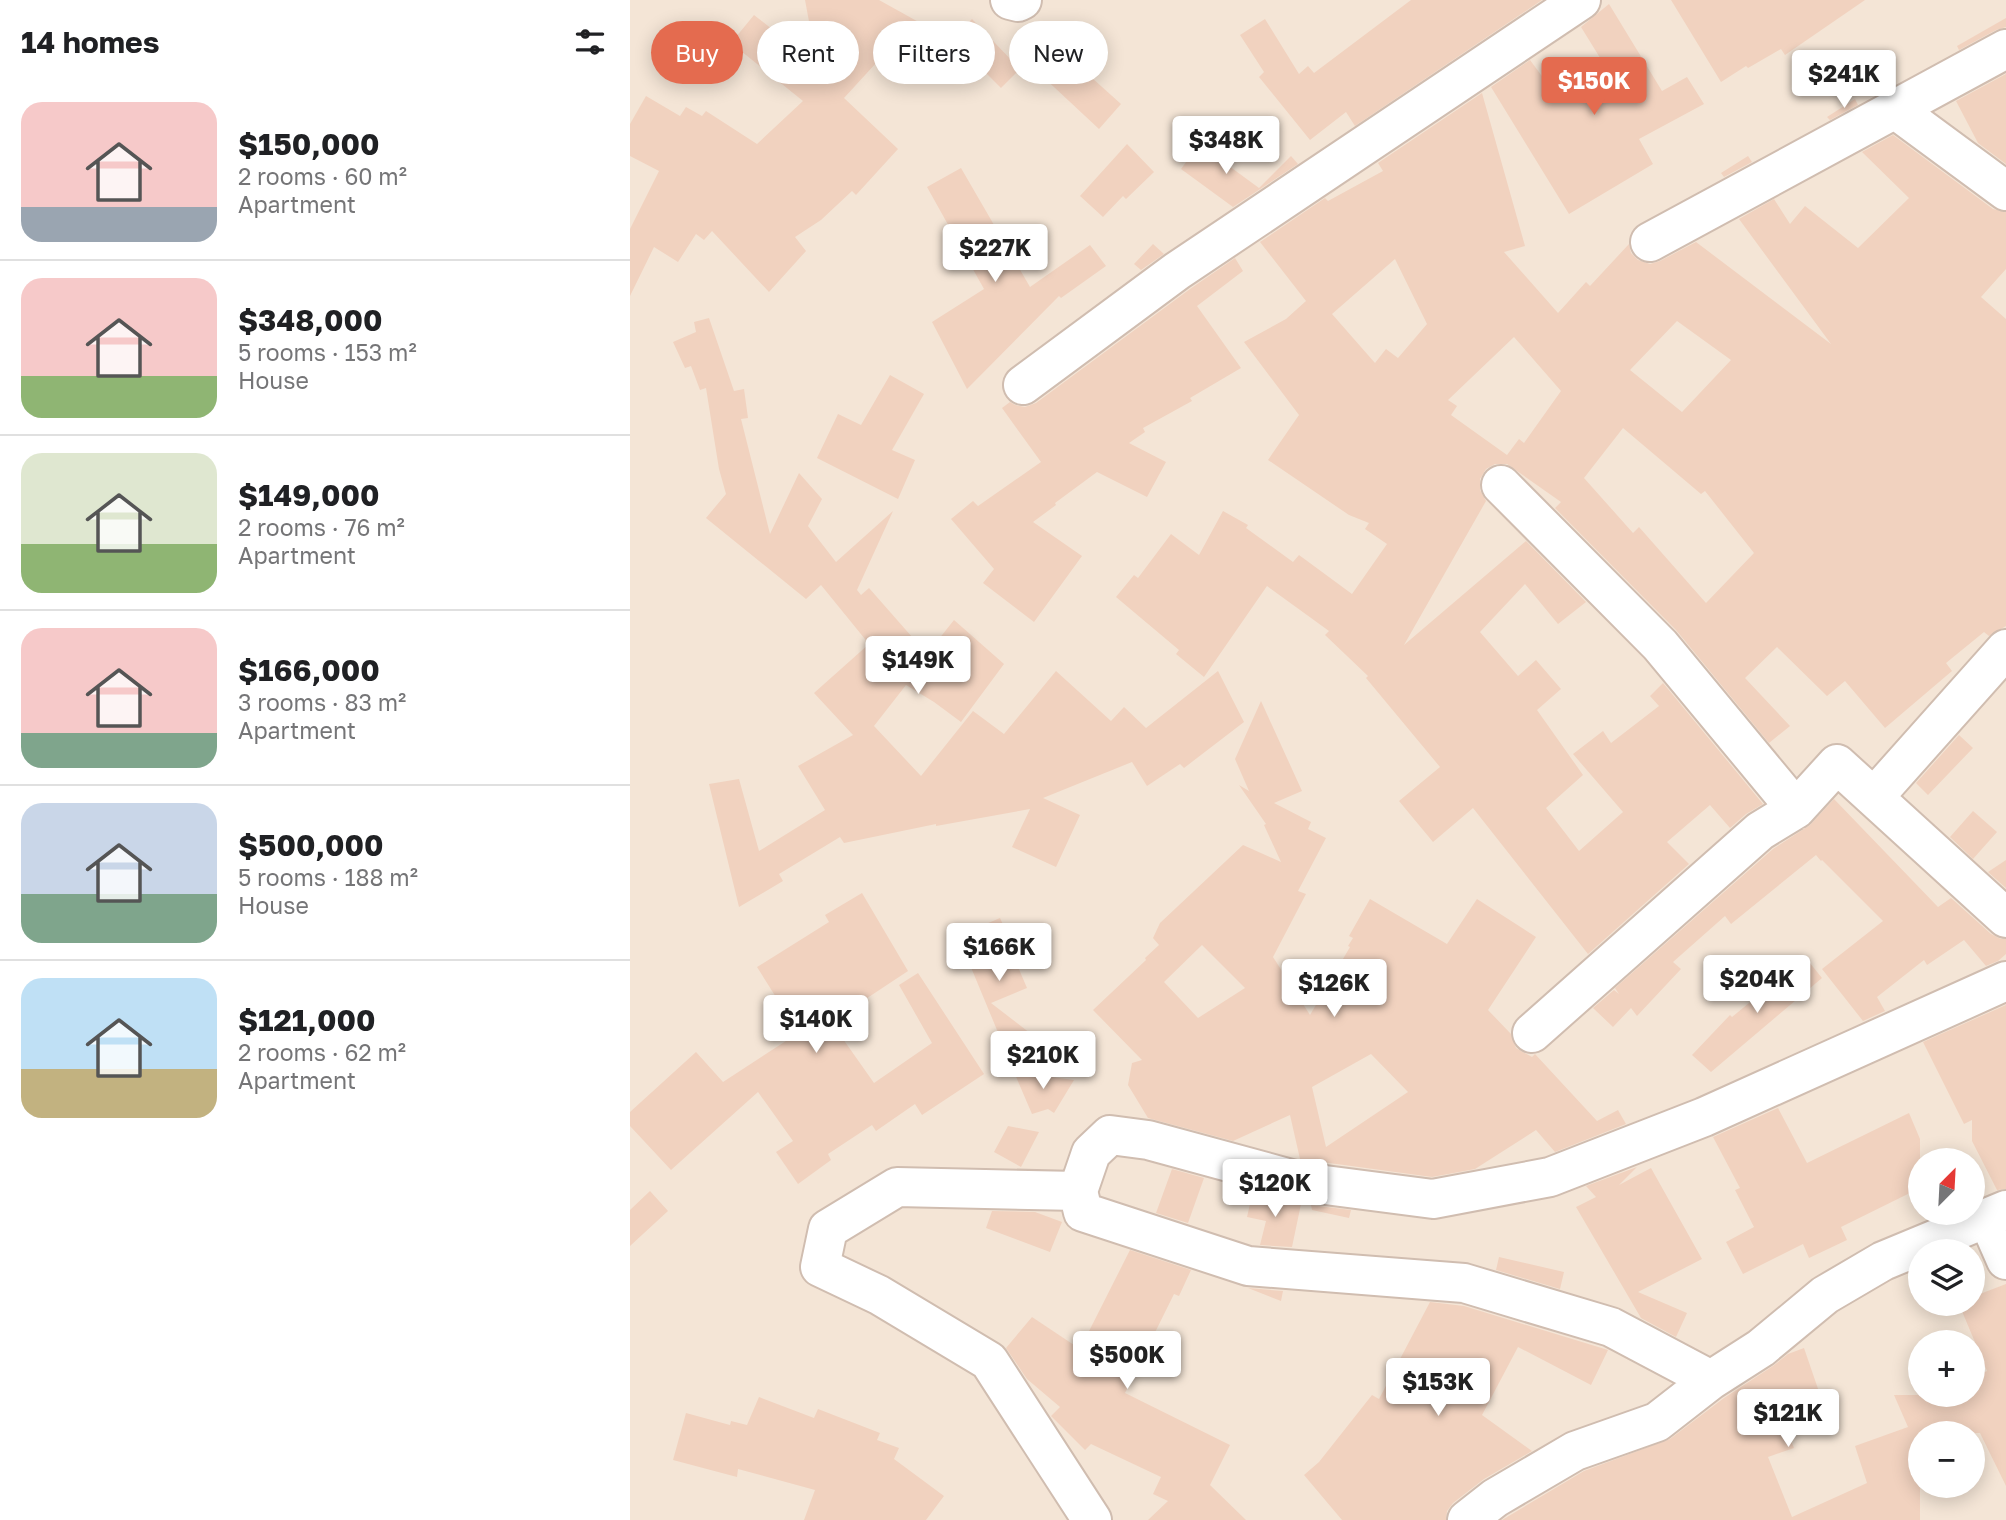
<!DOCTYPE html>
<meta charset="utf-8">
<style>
:root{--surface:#fff;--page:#f2f2f2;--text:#202124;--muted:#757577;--line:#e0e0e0;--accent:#e46b4f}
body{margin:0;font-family:"Golos Text",sans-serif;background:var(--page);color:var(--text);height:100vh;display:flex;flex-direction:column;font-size:26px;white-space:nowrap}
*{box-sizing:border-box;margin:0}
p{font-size:23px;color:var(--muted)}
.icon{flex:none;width:38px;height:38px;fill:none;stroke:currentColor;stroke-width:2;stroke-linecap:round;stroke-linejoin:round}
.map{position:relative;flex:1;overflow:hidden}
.panel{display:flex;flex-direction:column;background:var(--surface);width:630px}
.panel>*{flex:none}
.top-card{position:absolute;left:21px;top:21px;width:665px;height:63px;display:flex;gap:14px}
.needle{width:46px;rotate:24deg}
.tools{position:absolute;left:1278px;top:1148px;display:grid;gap:14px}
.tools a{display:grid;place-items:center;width:77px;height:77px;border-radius:50%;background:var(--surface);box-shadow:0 4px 18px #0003;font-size:35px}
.price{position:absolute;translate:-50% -60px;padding:0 16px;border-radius:7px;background:#fff;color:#222;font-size:23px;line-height:46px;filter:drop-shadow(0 2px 4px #0008)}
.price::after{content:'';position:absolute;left:50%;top:42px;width:21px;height:16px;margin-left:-10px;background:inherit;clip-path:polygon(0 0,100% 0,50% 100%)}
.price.selected{background:var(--accent);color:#fff}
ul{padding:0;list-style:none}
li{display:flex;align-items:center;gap:21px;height:175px;padding:0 21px}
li+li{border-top:2px solid var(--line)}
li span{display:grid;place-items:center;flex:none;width:196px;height:140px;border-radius:21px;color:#555}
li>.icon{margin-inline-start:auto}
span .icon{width:84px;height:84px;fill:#fffc;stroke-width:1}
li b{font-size:30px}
h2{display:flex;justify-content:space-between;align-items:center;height:84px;padding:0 21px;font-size:30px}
.pill{padding:0 24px;border-radius:32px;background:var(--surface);box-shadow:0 4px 18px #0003;font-size:24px;line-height:63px}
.pill.selected{background:var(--accent);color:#fff}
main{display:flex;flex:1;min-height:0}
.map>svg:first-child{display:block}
.residential{fill:#f4e5d6;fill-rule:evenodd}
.building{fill:#f1d2bf;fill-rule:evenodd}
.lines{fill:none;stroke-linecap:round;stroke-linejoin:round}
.minor-casing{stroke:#d0bdb0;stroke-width:42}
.minor{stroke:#fff;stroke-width:38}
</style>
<main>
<section class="panel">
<h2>14 homes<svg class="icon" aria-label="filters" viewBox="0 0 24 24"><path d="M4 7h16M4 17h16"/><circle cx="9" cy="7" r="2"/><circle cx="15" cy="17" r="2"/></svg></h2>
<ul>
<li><span style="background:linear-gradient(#f6c9c9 75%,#9aa5b1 0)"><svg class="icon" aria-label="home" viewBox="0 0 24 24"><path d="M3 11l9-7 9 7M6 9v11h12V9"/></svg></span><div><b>$150,000</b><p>2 rooms · 60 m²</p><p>Apartment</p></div></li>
<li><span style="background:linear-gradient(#f6c9c9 70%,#8fb573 0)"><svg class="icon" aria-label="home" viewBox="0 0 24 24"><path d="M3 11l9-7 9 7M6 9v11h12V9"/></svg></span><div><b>$348,000</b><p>5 rooms · 153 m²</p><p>House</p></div></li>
<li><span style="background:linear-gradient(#dfe7d0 65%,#8fb573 0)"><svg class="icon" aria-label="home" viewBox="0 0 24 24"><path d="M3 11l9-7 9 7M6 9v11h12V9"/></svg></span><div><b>$149,000</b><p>2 rooms · 76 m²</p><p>Apartment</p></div></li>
<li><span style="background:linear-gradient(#f6c9c9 75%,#7fa58c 0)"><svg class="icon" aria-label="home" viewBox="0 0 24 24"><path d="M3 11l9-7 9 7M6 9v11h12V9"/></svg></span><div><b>$166,000</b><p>3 rooms · 83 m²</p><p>Apartment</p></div></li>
<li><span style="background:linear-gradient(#c9d6e8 65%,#7fa58c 0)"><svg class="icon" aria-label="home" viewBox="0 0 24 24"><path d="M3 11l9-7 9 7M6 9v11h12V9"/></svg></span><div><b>$500,000</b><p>5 rooms · 188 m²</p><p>House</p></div></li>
<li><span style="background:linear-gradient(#bfe0f5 65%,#c2b280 0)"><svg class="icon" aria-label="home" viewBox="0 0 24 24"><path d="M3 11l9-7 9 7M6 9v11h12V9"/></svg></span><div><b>$121,000</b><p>2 rooms · 62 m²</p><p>Apartment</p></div></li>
</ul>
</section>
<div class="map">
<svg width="1376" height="1520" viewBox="0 0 1376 1520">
<rect width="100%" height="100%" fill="#fcf3e8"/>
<!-- residential -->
<path class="residential" d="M0,0h1376v1520h-1376zM1290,1160h52v53h-52zM1290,1251h52v53h-52zM1290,1342h52v53h-52zM1290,1433h52v53h-52z"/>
<!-- building -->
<path class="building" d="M175,0h74l63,35 -25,48 -40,-21 -33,36 54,51 -42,46 -4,-4 -31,29 -26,17 11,14 -37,41 -57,-61 -8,9 -8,-6 -18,28 -24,-15 -24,49v-67l29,-58 -29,-15v-32l16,-28 34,20 6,-9 16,9 4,-5 51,33 46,-43 -72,-58 23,-28 63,49z
M781,0h131l-187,126 -9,-14 -36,28 -51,-63 5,-5 -24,-37 25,-16 34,55 9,-8 6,7z
M1041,0h194l-80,55 -4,-6 -33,19 -2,-2 -25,16z
M979,4l53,87 25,-14 17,27 -65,35 14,25 -84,50 -78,-127 39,-27 31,42 49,-28 -29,-47z
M1376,18v9l-10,3 -37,20 -2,-4z
M342,19l48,50 -19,19 -49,-49z
M432,51l59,53 -22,25 -59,-55z
M1376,74v90l-28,-21 -22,-42z
M852,93l43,153 -21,6 54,61 28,-31 4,4 39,-42 2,9 7,7 12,4 10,-3 36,-19 135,102 -92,-125 35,-20 16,25 15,-18 53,42 51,-50 -47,-46 31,-17 100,74 13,3v57l-25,28 25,22v307l-17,10 -5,-4 -38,31 6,8 -67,57 -40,-47 -18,15 -50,-49 -32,31 45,48 -21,17 -93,-113 -121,-122 6,-6 -54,-38h-12l-9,5 -6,10v11l6,11 -82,144 122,-104 60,61 -28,22 -33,-40 -45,48 38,44 18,-16 25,29 -24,21 46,65 -37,33 33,43 44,-39 -50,-58 30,-23 8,12 48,-37 -9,-10 13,-13 100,121 -17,10 -16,14 -20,-23 -43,37 22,22 -101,90 -115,-146 -40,34 -34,-41 41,-34 -74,-89 2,-2 -43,-41 4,-4 -62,-45 -63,91 -28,-23 3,-4 -63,-53 18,-22 4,3 33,-44 28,21 24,-44 25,14 -2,3 47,34 6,-7 53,39 35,-50 -22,-15 4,-6 -20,-8 -81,-55 31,-45 -55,-73 42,-23 20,-18 -46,-59 65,-44 3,3 55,-30 -5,-8zM765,259l32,65 -29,34 -12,-9 -11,14 -43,-49zM1047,321l54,39 -49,52 -52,-42zM884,337l47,54 -37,52 -5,-4 -12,16 -56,-40 6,-9 -9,-6zM993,428l78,66 4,-3 49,62 -48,50 -67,-76 -6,6 -49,-55z
M1225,99l3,6 -28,15 -3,-3z
M497,144l27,28 -28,27 -3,-3 -20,21 -23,-21z
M569,144l60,44 32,-32 7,8 -65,43 -52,-38z
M1118,156l4,6 -28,15 -3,-4z
M331,168l69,119 60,-42 16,21 -45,32 -2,-2 -92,93 -35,-67 52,-33 -57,-102z
M523,244l11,10 -23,16 -7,-6z
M605,258l8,13 -46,35 44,62 -51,30 2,3 -49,27 2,4 -16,11 37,19 -19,35 -50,-25 -42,31 1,2 -23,17 49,34 -48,66 -51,-39 11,-14 -43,-50 22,-18 5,5 63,-44 -39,-54 8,-6 5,3 10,2 11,-4 154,-114z
M79,318l25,73 10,-2 4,29 -7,1 29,115 29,-61 23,26 -14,27 28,36 57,-51 -36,79 4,5 8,-7 58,66 27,-34 50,44 -43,58 -27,-20 -28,-17 -32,41 47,50 52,-65 31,23 52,-63 55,50 13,-14 22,21 72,-57 26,51 -60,46 -4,-4 -33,22 -15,-24 -89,36 37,17 -24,52 -44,-20 18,-38 -94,17v-2l-92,19 -4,-6 -61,37 4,7 -44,26 -30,-123 30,-5 20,72 66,-41 -27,-44 55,-31 -39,-42 55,-49 -48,-59 -15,14 -100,-81 20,-24 -7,-25 -13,-81 -6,2 -9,-24 -6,2 -12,-26 23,-10 -2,-10z
M260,375l34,19 -32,56 23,10 -17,39 -81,-41 21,-44 23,11z
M631,701l41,90 -28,12 37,19 -3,7 18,9 -28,53 8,3 -33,63 37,58 40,-68 -2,-1 5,-8 -4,-2 21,-37 77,45 30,-45 59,38 -48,73 23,24 5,14 16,9 3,-3 62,67 21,-11 8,14 -71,28 -19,-22 -61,39 -43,8 -132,-18 -10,-44 -57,26 -85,-23 -20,-33 4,-22 10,-3 -49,-50 53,-50 -1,-2 14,-13 -6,-7 7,-15 83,-78 38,17 -17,-37 2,-1 -27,-39 10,6 -14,-32zM572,945l43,43 -47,30 -34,-36zM741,1054l37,38 -82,55 -14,-60z
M1329,735l14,13 -45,47 -12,-12z
M1204,799l104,108 13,-9 40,36 10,5h5v15l-8,7 -12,5 -22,-26 -37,25 -3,-5 -47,37 8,14 -22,10 -41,-52 61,-48 -61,-61 -1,1 -5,-6 -85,69 -6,-8 -52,46 8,7 -44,47 -6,-8 -18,19 -20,-19 21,-18 5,4 -4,-6 158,-139 37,-24z
M1343,811l24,21 -24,27 -23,-22z
M1376,860v28l-18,-16z
M232,893l46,78 -77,51 43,61 58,-40 -33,-58 19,-12 66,101 -62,41 -7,-11 -39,27 -4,-6 -44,29 3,6 -33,24 -22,-32 17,-11 -35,-49 -87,78 -41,-44v-14l66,-60 27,30 66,-43 -8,-12 10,-6 -34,-54 72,-45 -4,-7z
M370,918l15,33 -3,2 15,35 -36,15 48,37 -25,31 -56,-135z
M1175,957l17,21 -111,94 -19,-17 38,-40 2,2z
M1376,1005v184l-9,1 -25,-49v-21l-8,4 -41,-82z
M384,1072l60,8 -20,33 -6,-4 -16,5z
M1148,1108l29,55 102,-50 11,26v49l-79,39 6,13 -38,18 -6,-14 -60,30 -17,-32 28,-15 -19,-37 5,-2 -27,-51z
M378,1126l31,6 -18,35 -27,-15z
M1007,1167l-18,18 32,-17 51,91 -64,33 49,21 -11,24 -35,-19 -65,-111 20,-10 -10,-11z
M542,1169l32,9 -16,45 -32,-10z
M20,1191l18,20 -38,35v-36z
M623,1191l48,13 -9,43 -32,-2 6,-24 -19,-4z
M681,1205l40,5 -2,8 -37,-8z
M362,1211l43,1 27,10 -12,30 -64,-24z
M500,1250l61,20 -12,26 -5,-2 -49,99 105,52 -20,40 36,35h-98l20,-19 -15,-7 8,-17 -70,-33 -6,6 -34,-34 9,-9 -33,-28 -21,-31 26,-31 48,32z
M869,1257l65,15 -4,17 -64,-19z
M1376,1284v202l-26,-53h-60v87h-418l82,-49 86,-32 54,-41 49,-32 15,-12 16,-6 23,67 -41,14 8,19 -26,9 24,60 75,-34 -12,-37 53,-19 -14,-32h78v-17l15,-7 -28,-67h13v-7z
M618,1288l35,3 -2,10z
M800,1302l34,4 144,44 -17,35 -73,-38 -36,68 50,36 -48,28 -31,24 -6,8 -1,9h-104l-38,-45 15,-13 53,-67 7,4z
M129,1397l55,21 4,-9 62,24 -3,7 22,8 -5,11 50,37 -18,24h-122l11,-30 -77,-21 -1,8 -64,-17 13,-47 44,12 1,-4 16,4z"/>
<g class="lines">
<defs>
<path id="minor" d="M380,0l8,2 4,-2
M1266,110l110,81
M1020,242l356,-193
M393,385l154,-114 404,-271
M871,485l159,160 136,164
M1244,797l132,-148
M902,1033l228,-202 36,-22 41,-45 169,154
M448,1191l-181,-4 -69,42 -8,38 59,28 110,66 103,159
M1358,1219l18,41
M1081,1380l-100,-53 -147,-44 -216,-17 -165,-54 -5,-21 13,-38 19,-18 38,5 154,42 131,17 117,-22 154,-60 302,-136
M837,1520l28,-22 80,-47 82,-29 54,-42 50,-32 64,-53 58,-34 123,-51"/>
</defs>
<!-- minor casing -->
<use href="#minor" class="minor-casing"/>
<!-- minor -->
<use href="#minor" class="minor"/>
</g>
</svg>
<div class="tools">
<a><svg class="needle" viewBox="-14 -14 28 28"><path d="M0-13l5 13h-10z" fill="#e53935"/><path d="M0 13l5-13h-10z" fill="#757577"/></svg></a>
<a><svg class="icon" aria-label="layers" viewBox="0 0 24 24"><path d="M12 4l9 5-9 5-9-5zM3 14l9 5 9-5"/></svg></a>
<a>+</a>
<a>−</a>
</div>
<b class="price" style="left:1214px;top:110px">$241K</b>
<b class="price selected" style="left:964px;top:117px">$150K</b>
<b class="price" style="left:596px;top:176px">$348K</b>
<b class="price" style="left:365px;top:284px">$227K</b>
<b class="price" style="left:288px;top:696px">$149K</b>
<b class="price" style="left:369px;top:983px">$166K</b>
<b class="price" style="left:1127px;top:1015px">$204K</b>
<b class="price" style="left:704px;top:1019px">$126K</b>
<b class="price" style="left:186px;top:1055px">$140K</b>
<b class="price" style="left:413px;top:1091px">$210K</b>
<b class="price" style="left:645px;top:1219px">$120K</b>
<b class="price" style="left:497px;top:1391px">$500K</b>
<b class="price" style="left:808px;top:1418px">$153K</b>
<b class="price" style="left:1158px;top:1449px">$121K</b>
<div class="top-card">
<a class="pill selected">Buy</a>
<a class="pill">Rent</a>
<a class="pill">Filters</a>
<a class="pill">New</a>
</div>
</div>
</main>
